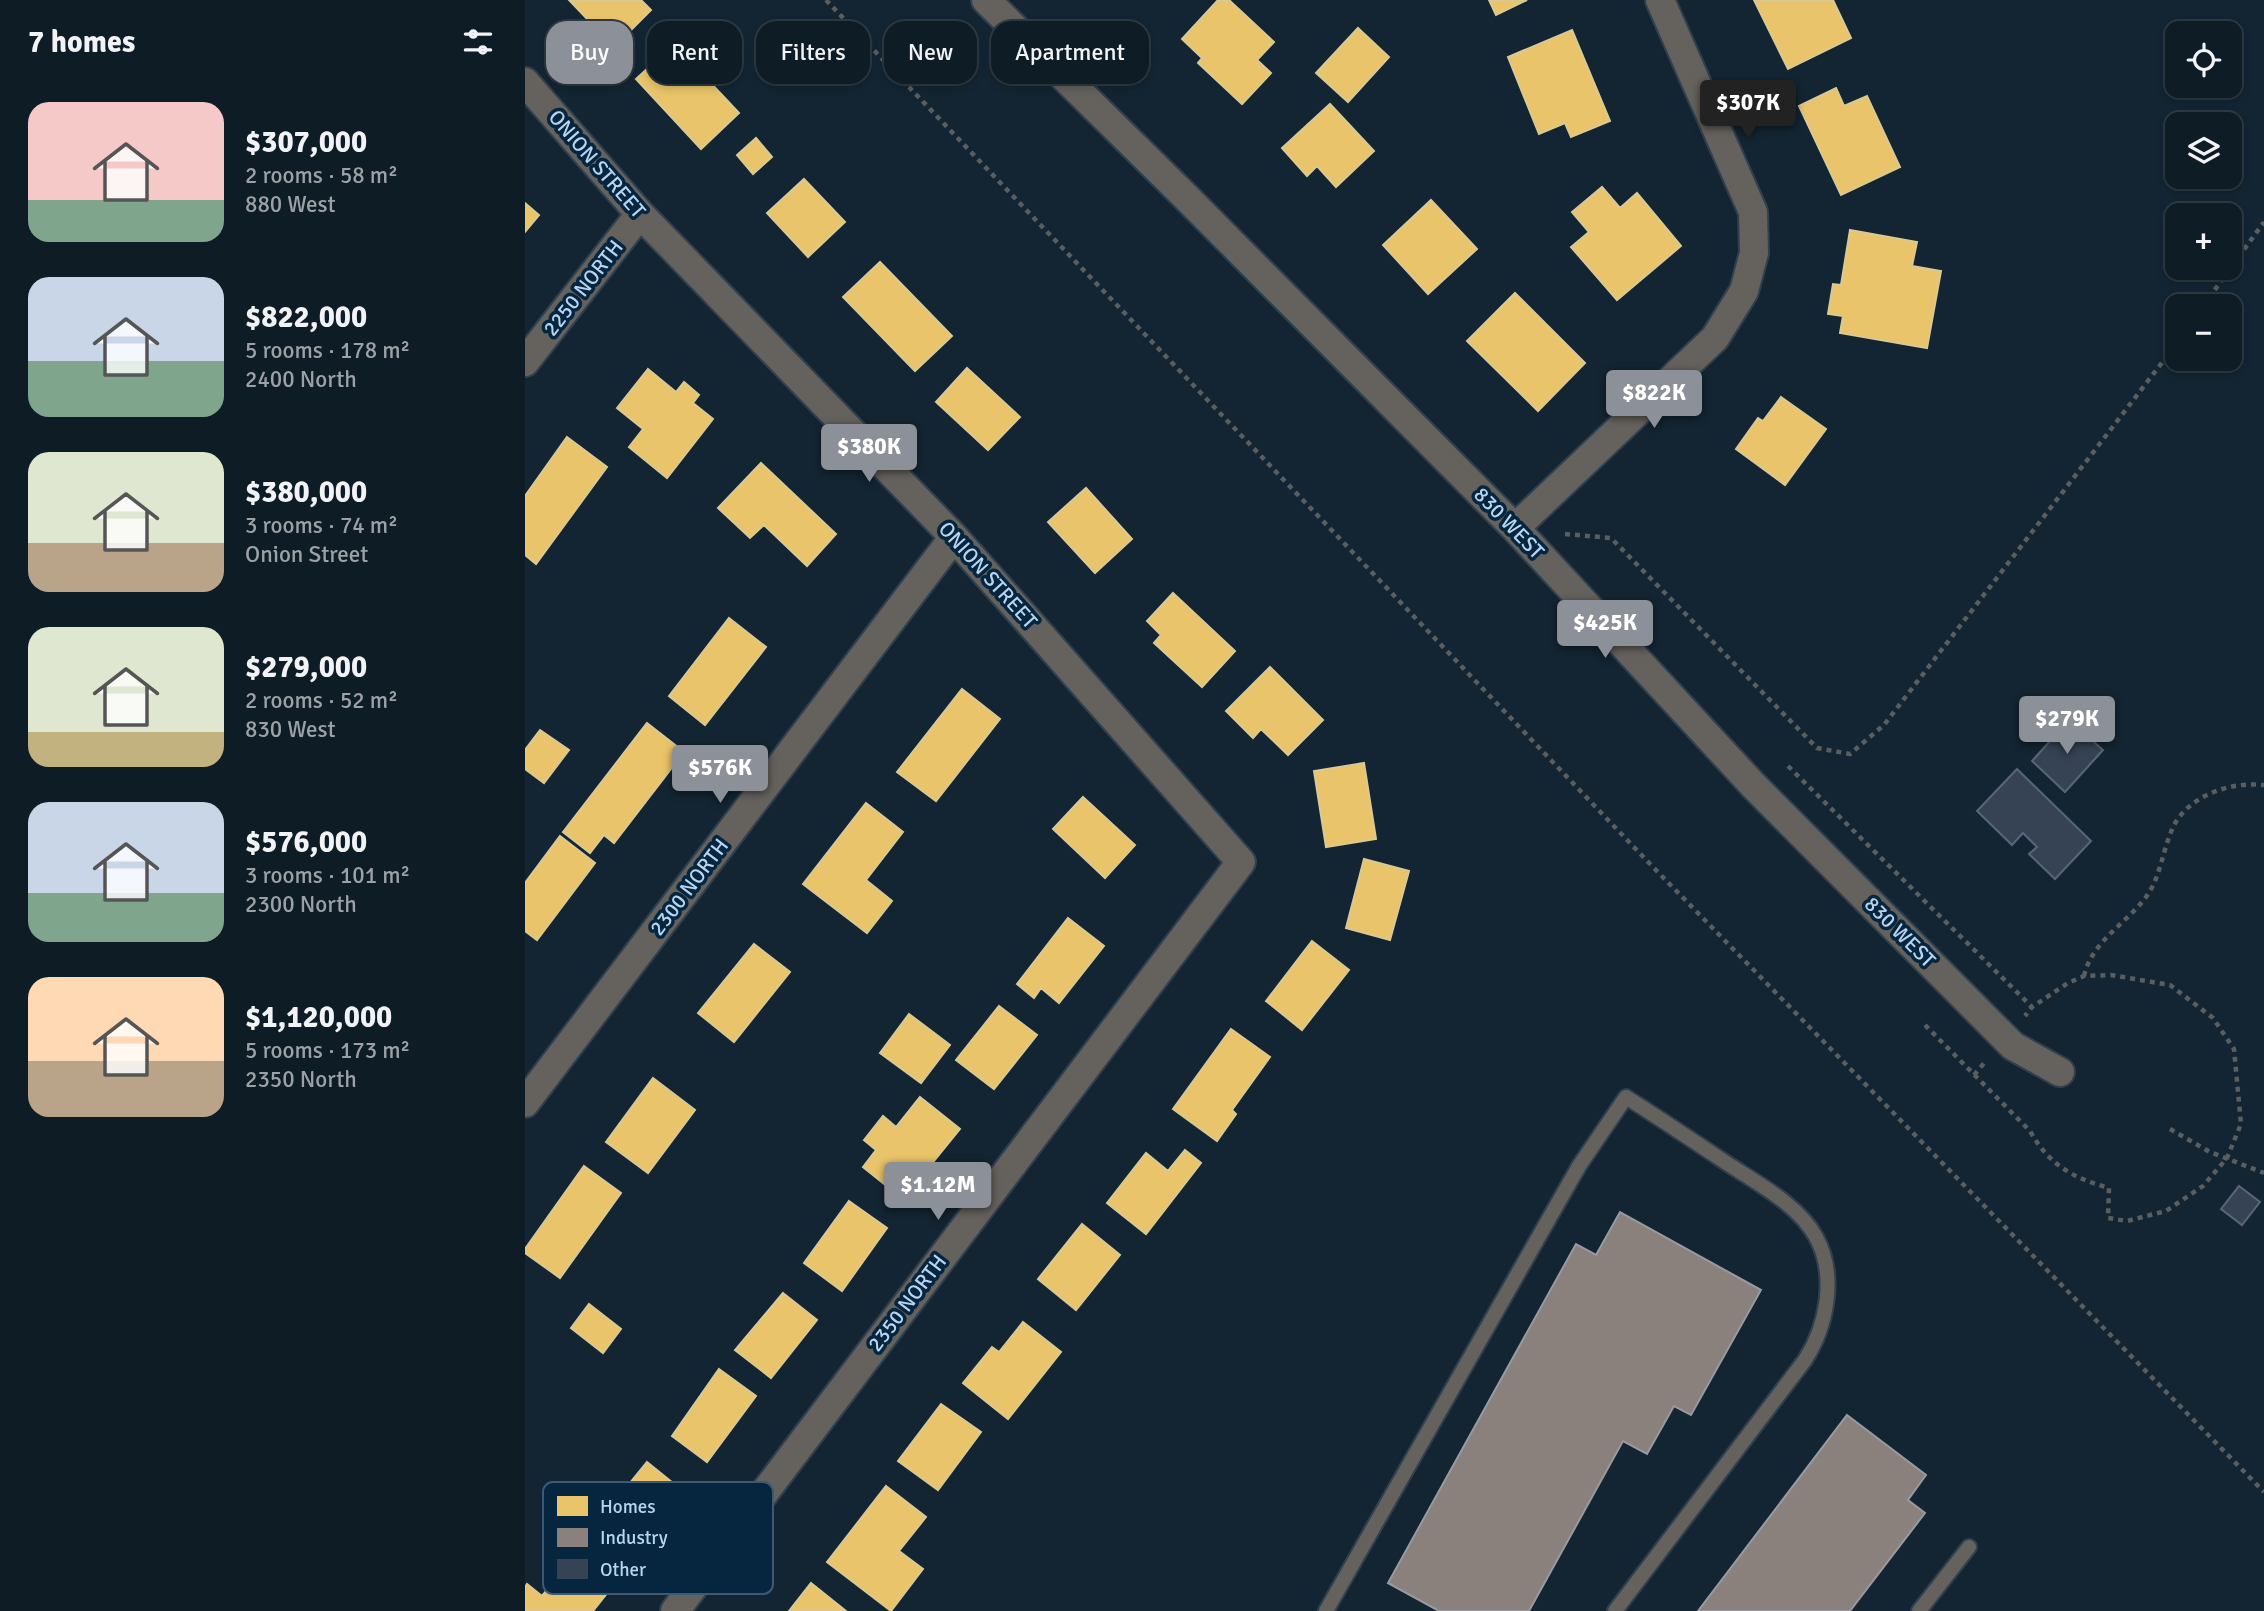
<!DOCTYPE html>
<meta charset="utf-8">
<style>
:root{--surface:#0e1c26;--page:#1c2932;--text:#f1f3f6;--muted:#9ba1a7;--line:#2e3a43;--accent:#8c9099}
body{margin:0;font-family:Signika,sans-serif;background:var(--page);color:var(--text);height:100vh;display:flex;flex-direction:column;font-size:26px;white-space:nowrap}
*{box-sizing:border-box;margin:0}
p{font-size:23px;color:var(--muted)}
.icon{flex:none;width:38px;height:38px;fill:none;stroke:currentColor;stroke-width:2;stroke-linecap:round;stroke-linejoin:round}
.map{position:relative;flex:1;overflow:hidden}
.panel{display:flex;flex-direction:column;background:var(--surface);width:525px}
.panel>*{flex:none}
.top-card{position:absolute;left:21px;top:21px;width:665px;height:63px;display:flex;gap:14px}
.controls{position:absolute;left:1640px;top:21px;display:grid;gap:14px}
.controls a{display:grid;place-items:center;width:77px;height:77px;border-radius:14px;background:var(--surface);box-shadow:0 4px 10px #0003,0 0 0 2px var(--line);font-size:35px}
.price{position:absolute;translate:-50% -60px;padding:0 16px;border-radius:7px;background:var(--accent);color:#fff;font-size:23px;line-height:46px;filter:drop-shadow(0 2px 4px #0008)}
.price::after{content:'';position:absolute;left:50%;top:42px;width:21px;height:16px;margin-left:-10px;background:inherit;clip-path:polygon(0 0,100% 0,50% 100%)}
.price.selected{background:#222;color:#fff}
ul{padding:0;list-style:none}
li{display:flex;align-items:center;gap:21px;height:175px;padding:0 28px}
li span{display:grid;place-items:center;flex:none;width:196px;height:140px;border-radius:21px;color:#555}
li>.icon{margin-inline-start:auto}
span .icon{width:84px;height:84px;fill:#fffc;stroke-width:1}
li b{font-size:30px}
h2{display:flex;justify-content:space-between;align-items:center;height:84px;padding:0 28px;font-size:30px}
.pill{padding:0 24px;border-radius:21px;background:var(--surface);box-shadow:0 4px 10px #0003,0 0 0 2px var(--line);font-size:24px;line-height:63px}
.pill.selected{background:var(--accent);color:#fff}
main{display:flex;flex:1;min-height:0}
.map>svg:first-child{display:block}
.homes{fill:#e9c46a;stroke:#dac992;stroke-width:2}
.industry{fill:#8a817c;stroke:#989a9f;stroke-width:2}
.building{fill:#364355;stroke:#596679;stroke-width:2}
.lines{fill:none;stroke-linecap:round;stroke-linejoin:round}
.service-casing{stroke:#30404f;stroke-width:18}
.minor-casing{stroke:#30404f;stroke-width:32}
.path{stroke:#595e61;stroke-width:4.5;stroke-dasharray:5 5;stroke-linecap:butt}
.service{stroke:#65615c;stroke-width:14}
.minor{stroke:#65615c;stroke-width:28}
.labels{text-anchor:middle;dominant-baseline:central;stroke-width:7;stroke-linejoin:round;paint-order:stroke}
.street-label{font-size:21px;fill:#b7d5f1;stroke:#062640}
.key{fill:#062640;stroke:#3b5b75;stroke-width:2}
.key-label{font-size:19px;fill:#b7d5f1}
</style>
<main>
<section class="panel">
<h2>7 homes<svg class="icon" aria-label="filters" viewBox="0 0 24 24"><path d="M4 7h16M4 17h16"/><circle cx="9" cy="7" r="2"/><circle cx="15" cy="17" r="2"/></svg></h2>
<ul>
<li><span style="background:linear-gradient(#f6c9c9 70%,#7fa58c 0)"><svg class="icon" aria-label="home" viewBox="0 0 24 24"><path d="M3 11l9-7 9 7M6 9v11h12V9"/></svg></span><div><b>$307,000</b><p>2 rooms · 58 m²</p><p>880 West</p></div></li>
<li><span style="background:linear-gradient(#c9d6e8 60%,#7fa58c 0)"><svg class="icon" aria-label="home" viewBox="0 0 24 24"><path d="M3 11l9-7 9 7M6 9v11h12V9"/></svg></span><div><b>$822,000</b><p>5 rooms · 178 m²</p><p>2400 North</p></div></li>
<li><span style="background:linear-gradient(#dfe7d0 65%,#b9a48a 0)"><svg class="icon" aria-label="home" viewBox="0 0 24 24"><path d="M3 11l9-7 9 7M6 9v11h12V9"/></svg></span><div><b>$380,000</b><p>3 rooms · 74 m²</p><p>Onion Street</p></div></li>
<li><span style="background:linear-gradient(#dfe7d0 75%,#c2b280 0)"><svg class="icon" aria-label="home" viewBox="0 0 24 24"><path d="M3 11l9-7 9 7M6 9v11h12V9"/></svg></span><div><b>$279,000</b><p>2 rooms · 52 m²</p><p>830 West</p></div></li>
<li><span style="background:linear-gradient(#c9d6e8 65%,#7fa58c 0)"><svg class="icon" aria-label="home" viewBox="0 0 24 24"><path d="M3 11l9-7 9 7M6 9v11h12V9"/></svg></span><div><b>$576,000</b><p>3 rooms · 101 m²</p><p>2300 North</p></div></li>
<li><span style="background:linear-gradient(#ffd9b3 60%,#b9a48a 0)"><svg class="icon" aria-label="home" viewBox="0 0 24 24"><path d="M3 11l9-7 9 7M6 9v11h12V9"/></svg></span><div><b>$1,120,000</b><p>5 rooms · 173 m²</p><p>2350 North</p></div></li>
</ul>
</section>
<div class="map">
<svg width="1739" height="1611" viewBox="0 0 1739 1611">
<rect width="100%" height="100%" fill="#132533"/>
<!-- homes -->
<path class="homes" d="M44,0h72l10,10 -37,37z
M693,0h11l45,42 -17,18 14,13 -29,31 -44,-41 4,-5 -20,-19z
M964,0h38l-31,15z
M1229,0h79l18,38 -63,31z
M833,28l31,29 -41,45 -32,-29z
M1047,30l38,91 -39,16 -6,-14 -26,11 -31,-77z
M149,44l65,69 -38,36 -65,-70z
M1311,88l8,18 23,-10 33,71 -59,28 -42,-89z
M805,104l44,47 -38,36 -19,-21 -10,10 -25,-28z
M231,138l16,19 -19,17 -16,-19z
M279,179l41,43 -37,35 -41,-44z
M1077,187l18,21 17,-15 44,53 -64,54 -46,-53 18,-15 -17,-20z
M906,200l46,49 -49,45 -45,-49z
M0,203l14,12 -14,17z
M1325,230l67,12 -5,24 29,5 -14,77 -87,-15 3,-17 -15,-2 5,-30 8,1z
M355,262l72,74 -37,35 -72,-74z
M990,293l70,70 -47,48 -71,-70z
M442,368l53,49 -32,33 -52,-48z
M123,369l28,23 8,-10 15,13 -6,8 20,16 -46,59 -38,-31 14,-18 -26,-21z
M1256,397l45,32 -41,56 -49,-36 22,-31 5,3z
M42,437l40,30 -71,97 -11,-9v-59z
M236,463l75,71 -29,32 -43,-41 -14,13 -32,-30z
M561,488l46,51 -37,34 -47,-51z
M648,593l62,58 -33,36 -48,-44 7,-8 -14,-14z
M204,618l37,29 -61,78 -36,-29z
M745,667l53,53 -35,35 -27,-26 -8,9 -27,-27z
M437,689l38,30 -64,82 -39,-29z
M122,723l37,29 -70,91 -10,-8 -14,18 -27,-21z
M15,730l29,20 -25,33 -19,-14v-19z
M839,763l12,76 -50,8 -12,-76z
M558,797l52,48 -30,33 -52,-49z
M341,803l37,29 -37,48 26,21 -25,32 -64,-49z
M35,836l35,27 -58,77 -12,-9v-48z
M839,859l45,12 -19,69 -44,-12z
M543,918l36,28 -45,57 -18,-15 -7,10 -17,-14z
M787,941l37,29 -47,60 -36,-29z
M229,944l36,28 -56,70 -36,-29z
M474,1006l38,29 -43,54 -38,-29z
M384,1014l41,31 -29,38 -41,-30z
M706,1029l39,28 -38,53 4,4 -19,27 -44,-32z
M128,1078l42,32 -47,63 -42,-31z
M395,1097l40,32 -57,70 -40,-32 13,-17 -12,-10 19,-24 13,11z
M660,1150l16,13 -55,71 -39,-31 39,-50 22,18z
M59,1166l37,27 -61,85 -35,-25v-4z
M324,1201l38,27 -45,63 -38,-28z
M557,1224l38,31 -44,55 -38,-31z
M258,1293l34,27 -46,58 -36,-28z
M64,1304l32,25 -18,24 -32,-25z
M498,1322l38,30 -53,67 -45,-36 29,-36 7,5z
M194,1369l37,27 -49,66 -35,-26z
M416,1404l40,28 -43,58 -40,-29z
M122,1462l37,30 -57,73 -56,-44 21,-27 17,15z
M361,1486l40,31 -27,34 24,18 -32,42 -64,-49z
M53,1552l38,30 -23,29h-68v-24l2,-3 15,12z
M286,1583l35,28h-57z"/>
<!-- industry -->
<path class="industry" d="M1095,1212l141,78 -70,125 -17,-9 -27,48 -24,-13 -94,170h-90l-51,-28 188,-339 20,11z
M1322,1415l79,60 -18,25 17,13 -75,98h-152z"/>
<!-- building -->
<path class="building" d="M1544,720l34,30 -38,42 -33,-31z
M1492,769l74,72 -36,38 -26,-25 8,-7 -14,-14 -11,12 -35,-34z
M1714,1186l21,16 -18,23 -21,-16z"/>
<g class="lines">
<defs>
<path id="service" d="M801,1611l253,-445 47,-69c33,21 66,43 99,65 30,20 73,42 91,75 21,38 11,89 -11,123l-190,251
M1394,1611l50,-64"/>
<path id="minor" d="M461,0l200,197 329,331 238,257 253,254 7,7 47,26
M0,82l115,132 314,323 287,325 -566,749
M0,362l115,-148
M990,528l200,-190 29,-47 10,-38 -1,-41 -93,-212
M0,1103l429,-566"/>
</defs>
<!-- service casing -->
<use href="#service" class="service-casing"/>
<!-- minor casing -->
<use href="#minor" class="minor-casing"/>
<!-- path -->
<path class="path" d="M301,0l825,865 613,627
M1678,306l61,-84
M1040,534l46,4 206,210 33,6 34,-29 293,-382
M1263,766l244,241
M1559,976c8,-35 42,-52 62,-79 14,-19 16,-43 25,-65 13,-35 58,-51 93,-47
M1400,1025l105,106c19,34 43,47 79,57l-1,30 19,3 39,-10 37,-25 24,-28 14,-34 -7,-75 -21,-31 -43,-33 -59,-10 -27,1 -16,7 -36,24 -7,9
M1449,1075l11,-13
M1645,1129l40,23 54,21"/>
<!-- service -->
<use href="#service" class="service"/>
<!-- minor -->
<use href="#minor" class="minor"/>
</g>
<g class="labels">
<!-- street labels -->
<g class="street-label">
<text transform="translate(72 164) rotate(49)">ONION STREET</text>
<text transform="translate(58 288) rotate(-52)">2250 NORTH</text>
<text transform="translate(984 523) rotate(46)">830 WEST</text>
<text transform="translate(463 575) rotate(48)">ONION STREET</text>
<text transform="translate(164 887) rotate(-53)">2300 NORTH</text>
<text transform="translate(1375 932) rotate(45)">830 WEST</text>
<text transform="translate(382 1303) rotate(-53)">2350 NORTH</text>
</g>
</g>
<!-- legend -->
<rect x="18" y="1482" width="230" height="112" rx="10" class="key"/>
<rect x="32" y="1496" width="31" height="20" fill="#e9c46a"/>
<rect x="32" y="1528" width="31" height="19" fill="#8a817c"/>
<rect x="32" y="1559" width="31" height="20" fill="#364355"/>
<g class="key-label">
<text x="75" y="1513">Homes</text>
<text x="75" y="1544">Industry</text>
<text x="75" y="1576">Other</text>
</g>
</svg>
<div class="controls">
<a><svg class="icon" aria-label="locate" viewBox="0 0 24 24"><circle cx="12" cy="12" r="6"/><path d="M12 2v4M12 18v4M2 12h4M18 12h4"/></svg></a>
<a><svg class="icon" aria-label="layers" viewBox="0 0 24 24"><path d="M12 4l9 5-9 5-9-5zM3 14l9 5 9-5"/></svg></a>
<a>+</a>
<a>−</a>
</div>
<b class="price selected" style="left:1223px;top:140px">$307K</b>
<b class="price" style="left:1129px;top:430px">$822K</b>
<b class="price" style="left:344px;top:484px">$380K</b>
<b class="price" style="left:1080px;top:660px">$425K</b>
<b class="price" style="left:1542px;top:756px">$279K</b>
<b class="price" style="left:195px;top:805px">$576K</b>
<b class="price" style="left:413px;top:1222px">$1.12M</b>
<div class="top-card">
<a class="pill selected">Buy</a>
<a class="pill">Rent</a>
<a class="pill">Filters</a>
<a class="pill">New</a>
<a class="pill">Apartment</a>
</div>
</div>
</main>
